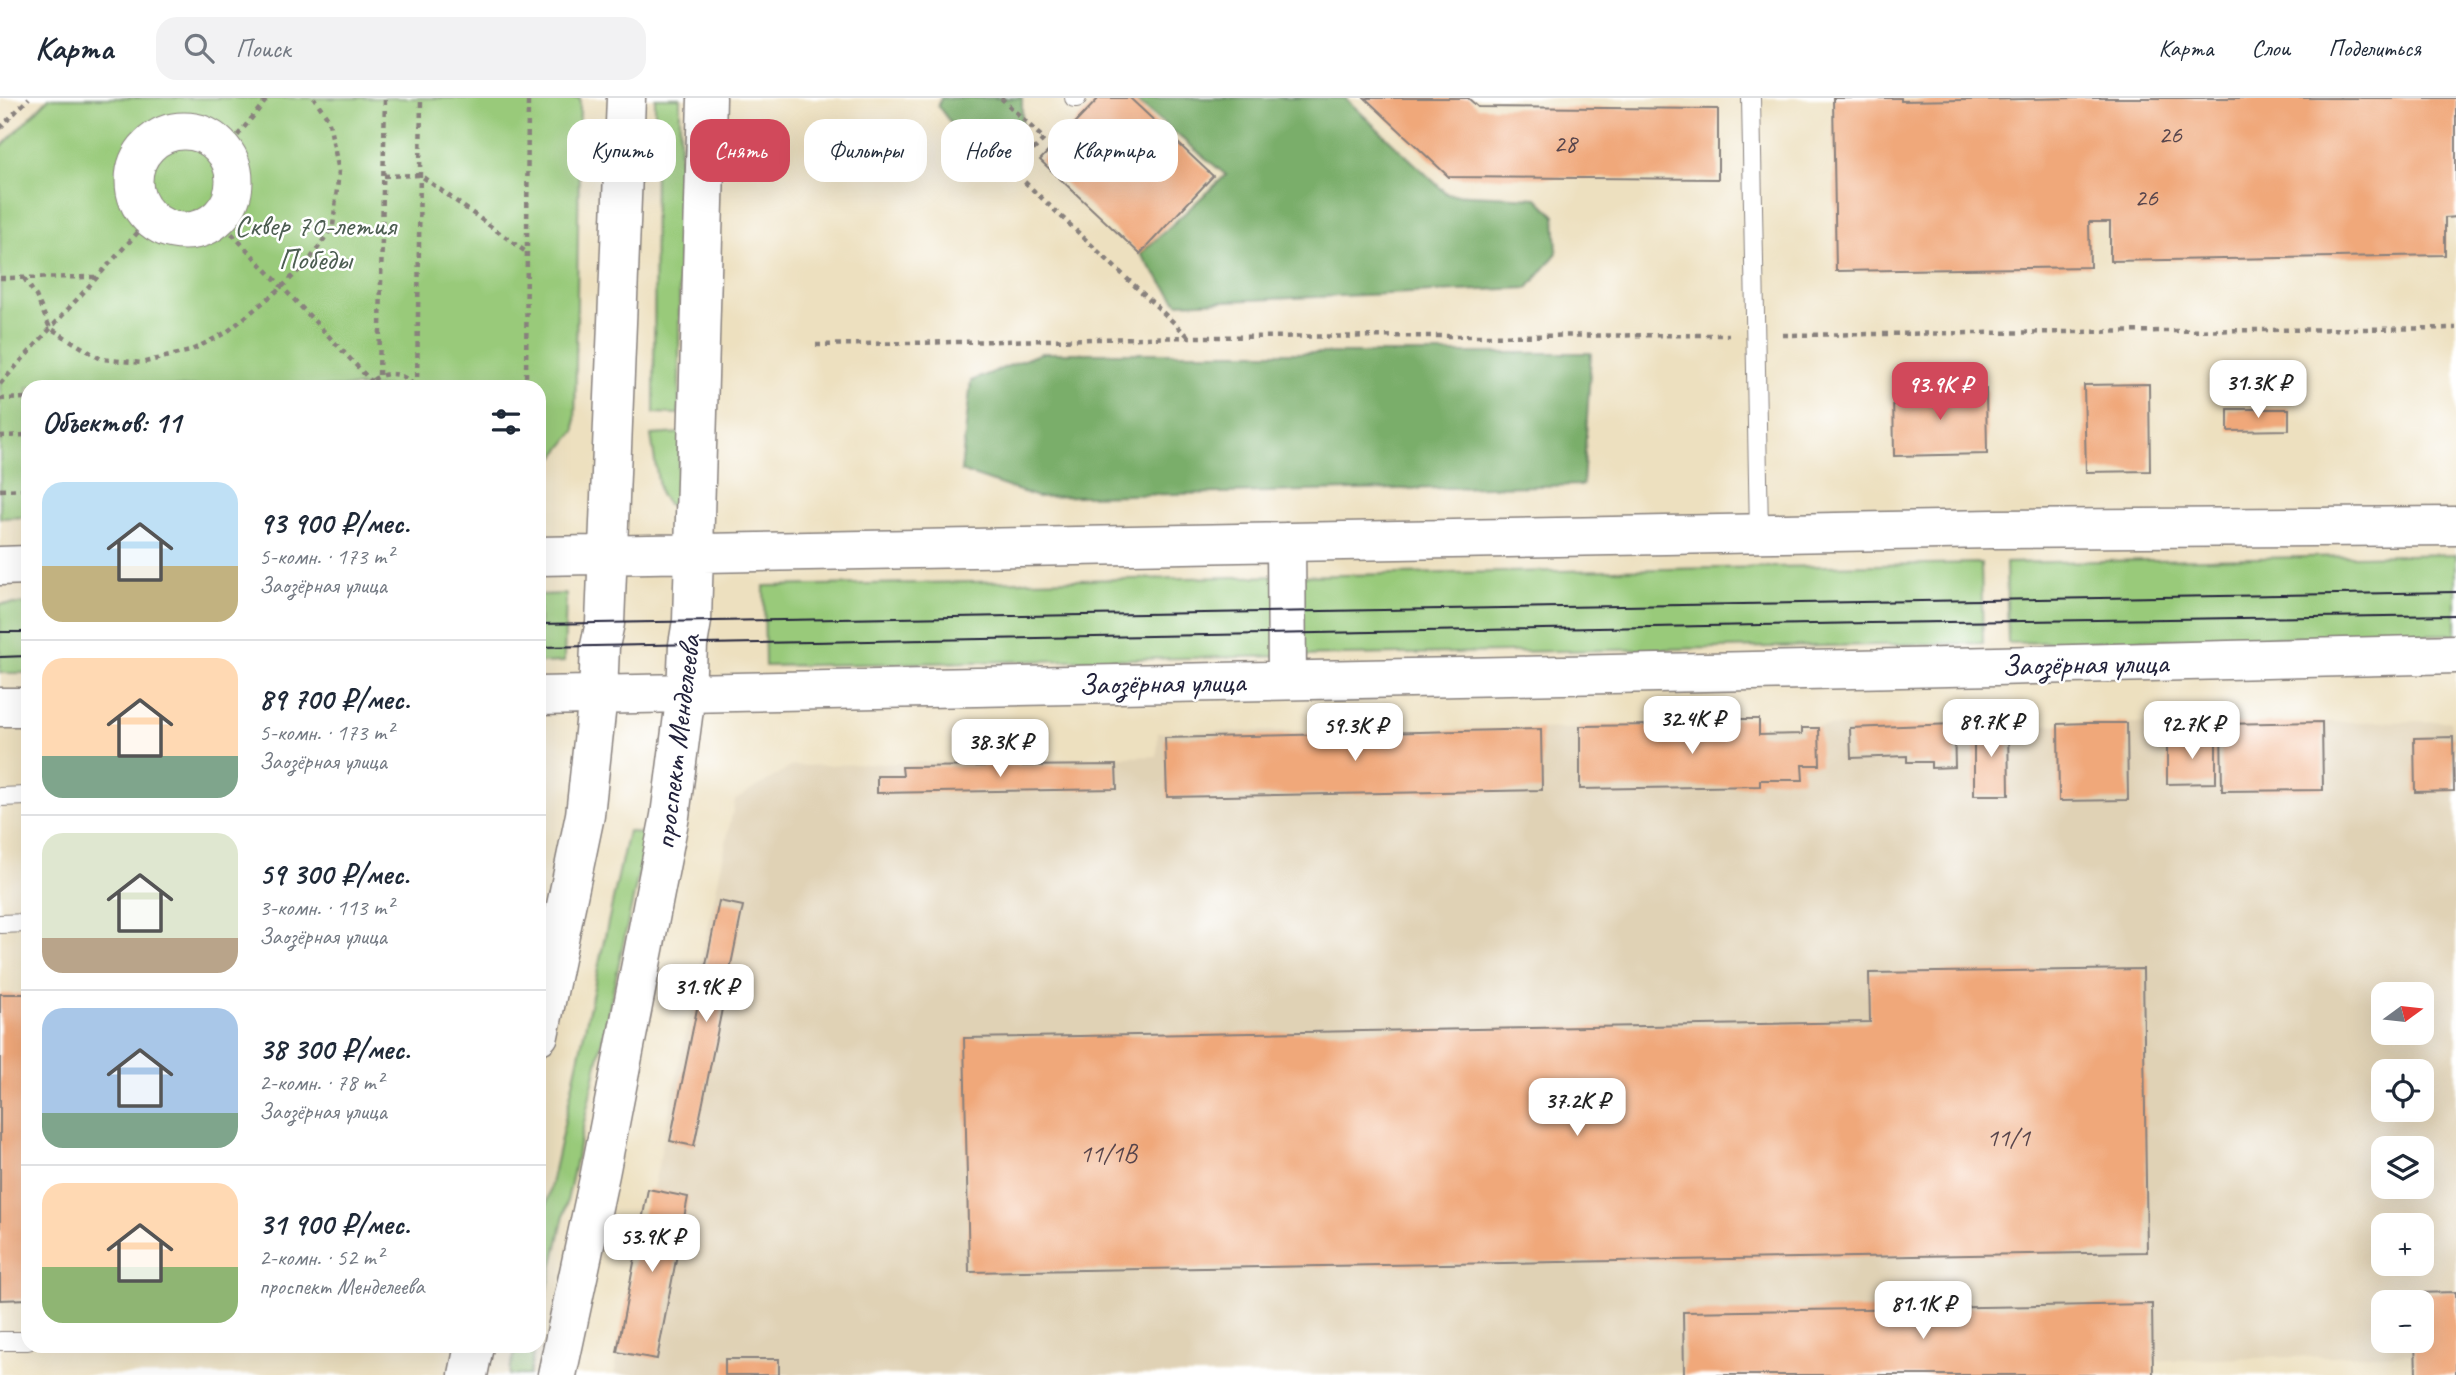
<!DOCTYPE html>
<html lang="ru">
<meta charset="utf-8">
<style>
:root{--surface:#fff;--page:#f2f2f3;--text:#1f2937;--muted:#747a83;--line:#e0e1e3;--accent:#d1495b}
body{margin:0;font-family:Caveat,sans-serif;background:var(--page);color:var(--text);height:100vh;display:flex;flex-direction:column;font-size:26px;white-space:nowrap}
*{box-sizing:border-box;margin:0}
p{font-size:23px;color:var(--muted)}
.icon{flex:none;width:38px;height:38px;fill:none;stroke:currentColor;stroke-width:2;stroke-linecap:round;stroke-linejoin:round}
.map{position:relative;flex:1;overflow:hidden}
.sheet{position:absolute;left:21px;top:282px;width:525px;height:973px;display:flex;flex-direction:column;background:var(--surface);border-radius:21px;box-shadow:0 7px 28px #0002}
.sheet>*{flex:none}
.hud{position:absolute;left:567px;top:21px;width:665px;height:63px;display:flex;gap:14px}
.needle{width:46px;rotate:75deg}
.fabs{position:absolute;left:2371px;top:884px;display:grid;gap:14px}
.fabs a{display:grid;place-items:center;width:63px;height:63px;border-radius:14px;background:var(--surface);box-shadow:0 7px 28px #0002;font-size:35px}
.price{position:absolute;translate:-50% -60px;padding:0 16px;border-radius:14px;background:#fff;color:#222;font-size:23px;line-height:46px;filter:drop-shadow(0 2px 4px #0008)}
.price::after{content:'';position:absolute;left:50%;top:42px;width:21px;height:16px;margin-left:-10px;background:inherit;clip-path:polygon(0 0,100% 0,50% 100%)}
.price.on{background:var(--accent);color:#fff}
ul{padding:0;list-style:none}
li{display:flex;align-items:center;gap:21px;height:175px;padding:0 21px}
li+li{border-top:2px solid var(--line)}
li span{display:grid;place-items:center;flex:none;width:196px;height:140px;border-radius:21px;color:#555}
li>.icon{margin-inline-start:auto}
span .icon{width:84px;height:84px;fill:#fffc;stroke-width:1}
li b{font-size:30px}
h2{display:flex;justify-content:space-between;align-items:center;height:84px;padding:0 21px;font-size:30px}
.chip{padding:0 24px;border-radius:21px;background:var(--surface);box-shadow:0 7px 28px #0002;font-size:24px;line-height:63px}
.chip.on{background:var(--accent);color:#fff}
header{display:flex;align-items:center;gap:42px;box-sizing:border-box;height:98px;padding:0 35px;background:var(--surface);border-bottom:2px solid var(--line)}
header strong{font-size:33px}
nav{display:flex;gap:38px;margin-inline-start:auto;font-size:24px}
.search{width:490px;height:63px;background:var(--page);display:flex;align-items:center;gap:18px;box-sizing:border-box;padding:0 24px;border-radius:21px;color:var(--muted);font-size:26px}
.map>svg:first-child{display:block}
.built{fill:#e0d2b5;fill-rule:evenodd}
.green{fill:#99ca7a;stroke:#5e765a;stroke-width:2}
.forest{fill:#7aae6a;stroke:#4e6852;stroke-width:2}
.building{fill:#f0a87a}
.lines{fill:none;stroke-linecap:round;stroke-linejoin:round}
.lane-casing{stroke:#88817d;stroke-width:20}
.street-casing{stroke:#88817d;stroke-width:39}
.secondary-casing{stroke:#88817d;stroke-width:41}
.path{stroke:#88817d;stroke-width:4.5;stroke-dasharray:5 5;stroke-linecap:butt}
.lane{stroke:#fff;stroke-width:18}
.street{stroke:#fff;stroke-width:37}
.secondary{stroke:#fff;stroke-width:38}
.tram{stroke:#22223b;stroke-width:2}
.labels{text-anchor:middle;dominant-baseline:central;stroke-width:5;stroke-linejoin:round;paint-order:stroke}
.number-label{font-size:26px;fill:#56444b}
.park-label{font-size:30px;fill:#4c5d51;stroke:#fff}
.street-label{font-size:30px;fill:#22223b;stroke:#fff}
</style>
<header>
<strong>Карта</strong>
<div class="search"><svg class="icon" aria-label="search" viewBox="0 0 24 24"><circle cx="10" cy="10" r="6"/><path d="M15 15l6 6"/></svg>Поиск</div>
<nav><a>Карта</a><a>Слои</a><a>Поделиться</a></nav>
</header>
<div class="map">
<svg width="2456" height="1277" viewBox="0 0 2456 1277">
<rect width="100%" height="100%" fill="#fff"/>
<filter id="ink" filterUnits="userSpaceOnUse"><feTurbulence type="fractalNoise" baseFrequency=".0143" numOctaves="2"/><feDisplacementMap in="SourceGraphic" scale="14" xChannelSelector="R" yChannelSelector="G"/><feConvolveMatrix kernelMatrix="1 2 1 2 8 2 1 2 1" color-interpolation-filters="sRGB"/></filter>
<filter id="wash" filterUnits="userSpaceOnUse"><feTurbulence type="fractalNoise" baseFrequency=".00686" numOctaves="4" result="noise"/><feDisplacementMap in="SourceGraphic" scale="28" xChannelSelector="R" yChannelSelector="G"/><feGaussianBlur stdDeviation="1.57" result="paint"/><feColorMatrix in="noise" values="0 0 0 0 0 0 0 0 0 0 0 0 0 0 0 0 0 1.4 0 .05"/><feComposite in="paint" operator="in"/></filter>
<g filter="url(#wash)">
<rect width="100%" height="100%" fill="#ede0bf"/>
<!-- built -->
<path class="built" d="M2450,623l6,23v609l-890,22h-952l121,-575 57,-34 365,-10 1,-24zM2384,896h38v38h-38zM2384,973h38v39h-38zM2384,1050h38v38h-38zM2384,1127h38v39h-38zM2384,1204h38v38h-38z"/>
<!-- green -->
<path class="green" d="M49,0h531l-5,333 -36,45v-89h-511v130l-28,1v-370z
M655,0h25l-1,316 -25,-1z
M681,335l-5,71 -7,1 -9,-10 -9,-60z
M2456,456v80l-448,9 -2,-80z
M1981,465l2,80 -1218,23 -1,-80z
M566,496l-2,68 -25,1v-68z
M0,506h28v69h-28z
M628,733l19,4 -108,494v-90z
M516,1248h19l-6,29h-20z"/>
<!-- forest -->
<path class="forest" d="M941,0h81v36l-44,25 -40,-53z
M1133,0h212l102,96 90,4 18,18 2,37 -29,35 -350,15 -38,-49 86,-79z
M1041,255h550l-8,132 -546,12 -76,-26 10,-90z"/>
<g id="blocks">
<!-- building -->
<path class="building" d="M1099,0h31l83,78 -73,78 -100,-94z
M1365,0h103l10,9 240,2v70l-269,-2z
M1833,0h68v3l182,-3h373v119l-11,1v37l-335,6v-39h-21l1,45 -254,4z
M2149,286l1,87 -64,1 -2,-87z
M1986,291l1,65 -93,2 -1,-65z
M2228,311h61v21l-61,1z
M1733,621h26v16l43,-1v-6h17l1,37h-18l1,15h-43v6l-180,3v-63l153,-2z
M2322,624l1,68 -101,1 -1,-67z
M1974,625h34l1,72h-35z
M2088,625h39l1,77 -69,1 -1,-77z
M1954,626l1,43 -24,1v-6h-24v-6l-56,2 -1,-30z
M1541,631l1,61 -375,7 -2,-59z
M2216,639v46l-49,1v-46z
M2453,639l1,54 -39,1 -1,-54z
M1116,667l1,24 -240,4v-17h26l-1,-9z
M719,803l24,5 -49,240 -24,-5z
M2143,871l4,283 -1178,20 -5,-234 906,-16 -1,-49z
M0,896h28v305l-28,1z
M648,1091l40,8 -31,162 -40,-7z
M2456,1194v83h-40l-1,-35h7v-38h-8v-9z
M2152,1206l1,71h-469l-1,-63z
M725,1261h54v16h-54z"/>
</g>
</g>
<g filter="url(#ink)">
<use href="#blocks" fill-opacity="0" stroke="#88817d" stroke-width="2"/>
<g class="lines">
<defs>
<path id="lane" d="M1074,0h3
M1751,0l8,435
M0,699l28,-1
M0,826l28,-1
M0,1243h28"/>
<path id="street" d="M134 83a50 50 0 1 1 100 0a50 50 0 1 1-100 0Z"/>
<path id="secondary" d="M1286,444l1,138
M539,458l1454,-27 463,-3
M0,468l28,-1
M539,598l1457,-30 460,-12
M0,609h28
M539,937l46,-220 13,-120 2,-49 5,-23 21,-525
M468,1277l6,-29
M557,1277l43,-201 70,-358 16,-123 2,-48 4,-24 15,-523"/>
</defs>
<!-- lane casing -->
<use href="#lane" class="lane-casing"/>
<!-- street casing -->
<use href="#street" class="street-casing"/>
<!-- secondary casing -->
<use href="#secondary" class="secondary-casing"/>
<!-- path -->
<path class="path" d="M1001,0l43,41 -31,32 176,166
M0,30l29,-30
M225,53l43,-53
M384,78l36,-1 106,77
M218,121l153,162
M0,180l96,-1
M24,180l12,18 14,32 51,31 40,4 49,-12 37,-19 55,-45 29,-29 22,-32 6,-55 -11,-53 -14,-20
M1783,237l673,-7
M816,247l373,-8 540,-2
M379,277l6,-277
M0,286l150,-165
M366,289c13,-17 36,-18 49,0
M417,289l4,-289
M526,289l2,-289
M0,301l28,-1
M0,338l28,-1
M0,392l28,-1"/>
<!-- lane -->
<use href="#lane" class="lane"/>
<!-- street -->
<use href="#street" class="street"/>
<!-- secondary -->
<use href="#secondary" class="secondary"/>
<!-- tram -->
<path class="tram" d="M539,526l1917,-32
M0,534h28
M539,549l1331,-24 586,-8
M0,559l28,-1"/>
</g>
</g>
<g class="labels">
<!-- number labels -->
<g class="number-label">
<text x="2170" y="36">26</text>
<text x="1565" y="45">28</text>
<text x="2146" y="99">26</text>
<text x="2008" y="1039">11/1</text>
<text x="1108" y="1055">11/1В</text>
</g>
<!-- park labels -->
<g class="park-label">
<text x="315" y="127">Сквер 70-летия<tspan x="315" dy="34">Победы</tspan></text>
</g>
<!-- street labels -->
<g class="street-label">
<text transform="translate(2085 566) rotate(-1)">Заозёрная улица</text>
<text transform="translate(1162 585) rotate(-1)">Заозёрная улица</text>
<text transform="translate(677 644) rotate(-83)">проспект Менделеева</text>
</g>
</g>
</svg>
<div class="fabs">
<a><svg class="needle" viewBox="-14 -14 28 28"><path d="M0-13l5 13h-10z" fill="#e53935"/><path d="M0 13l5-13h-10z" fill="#747a83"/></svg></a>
<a><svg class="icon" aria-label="locate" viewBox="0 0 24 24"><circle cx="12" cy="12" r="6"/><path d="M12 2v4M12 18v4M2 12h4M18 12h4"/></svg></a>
<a><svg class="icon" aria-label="layers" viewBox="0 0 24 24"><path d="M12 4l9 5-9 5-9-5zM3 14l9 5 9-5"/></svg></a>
<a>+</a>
<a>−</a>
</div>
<b class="price" style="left:2258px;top:322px">31.3K ₽</b>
<b class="price on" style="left:1940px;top:324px">93.9K ₽</b>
<b class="price" style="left:1692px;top:658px">32.4K ₽</b>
<b class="price" style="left:1991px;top:661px">89.7K ₽</b>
<b class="price" style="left:2192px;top:663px">92.7K ₽</b>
<b class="price" style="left:1355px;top:665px">59.3K ₽</b>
<b class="price" style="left:1000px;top:681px">38.3K ₽</b>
<b class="price" style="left:706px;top:926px">31.9K ₽</b>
<b class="price" style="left:1577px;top:1040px">37.2K ₽</b>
<b class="price" style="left:652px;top:1176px">53.9K ₽</b>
<b class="price" style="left:1923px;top:1243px">81.1K ₽</b>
<div class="hud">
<a class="chip">Купить</a>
<a class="chip on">Снять</a>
<a class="chip">Фильтры</a>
<a class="chip">Новое</a>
<a class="chip">Квартира</a>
</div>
<section class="sheet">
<h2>Объектов: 11<svg class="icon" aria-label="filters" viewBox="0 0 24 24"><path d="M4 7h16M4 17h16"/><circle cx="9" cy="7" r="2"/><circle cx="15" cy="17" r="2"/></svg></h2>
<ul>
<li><span style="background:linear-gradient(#bfe0f5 60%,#c2b280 0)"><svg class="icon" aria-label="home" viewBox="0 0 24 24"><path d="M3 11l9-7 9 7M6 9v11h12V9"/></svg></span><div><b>93 900 ₽/мес.</b><p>5-комн. · 173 m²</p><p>Заозёрная улица</p></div></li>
<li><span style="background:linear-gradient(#ffd9b3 70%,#7fa58c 0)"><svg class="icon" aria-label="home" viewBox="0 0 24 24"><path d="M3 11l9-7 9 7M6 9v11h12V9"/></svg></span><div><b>89 700 ₽/мес.</b><p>5-комн. · 173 m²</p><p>Заозёрная улица</p></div></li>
<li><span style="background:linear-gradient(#dfe7d0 75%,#b9a48a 0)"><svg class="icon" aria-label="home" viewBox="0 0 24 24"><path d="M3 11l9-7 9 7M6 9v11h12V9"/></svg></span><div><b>59 300 ₽/мес.</b><p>3-комн. · 113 m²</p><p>Заозёрная улица</p></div></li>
<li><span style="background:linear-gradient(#a9c7e8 75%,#7fa58c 0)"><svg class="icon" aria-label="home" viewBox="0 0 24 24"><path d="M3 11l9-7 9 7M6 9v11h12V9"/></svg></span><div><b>38 300 ₽/мес.</b><p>2-комн. · 78 m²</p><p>Заозёрная улица</p></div></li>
<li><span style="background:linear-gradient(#ffd9b3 60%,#8fb573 0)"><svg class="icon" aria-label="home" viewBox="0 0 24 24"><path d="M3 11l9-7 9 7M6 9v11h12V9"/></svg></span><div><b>31 900 ₽/мес.</b><p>2-комн. · 52 m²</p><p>проспект Менделеева</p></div></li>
</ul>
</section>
</div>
